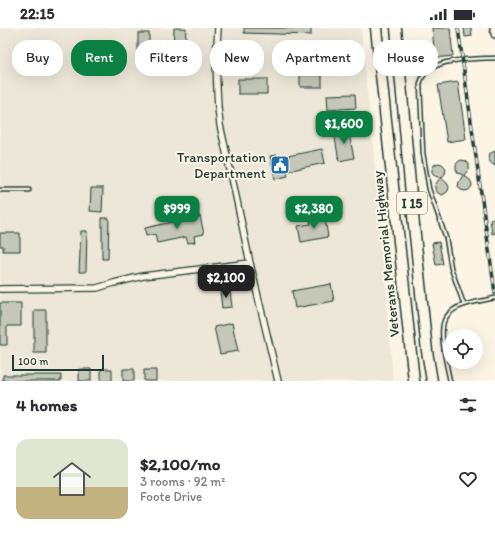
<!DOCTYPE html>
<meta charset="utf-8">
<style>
:root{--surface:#fff;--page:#f2f2f3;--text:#2b2b33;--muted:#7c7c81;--line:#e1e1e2;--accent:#0b8043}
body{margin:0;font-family:Itim,sans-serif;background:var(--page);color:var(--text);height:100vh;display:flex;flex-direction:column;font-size:15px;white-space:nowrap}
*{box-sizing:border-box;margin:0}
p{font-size:13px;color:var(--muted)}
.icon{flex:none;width:22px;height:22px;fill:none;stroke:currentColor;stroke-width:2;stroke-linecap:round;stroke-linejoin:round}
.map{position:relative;height:353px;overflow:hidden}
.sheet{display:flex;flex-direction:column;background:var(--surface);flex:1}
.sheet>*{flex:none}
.top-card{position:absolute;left:12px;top:12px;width:471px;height:36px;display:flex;gap:8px}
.fabs{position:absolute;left:443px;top:301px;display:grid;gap:8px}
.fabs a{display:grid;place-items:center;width:40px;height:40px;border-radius:50%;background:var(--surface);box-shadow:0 4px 16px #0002;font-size:20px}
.scale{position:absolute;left:12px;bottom:10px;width:92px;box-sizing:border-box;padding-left:4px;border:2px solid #1f3d34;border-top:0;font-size:11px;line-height:14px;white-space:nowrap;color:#1f3d34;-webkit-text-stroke:3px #fcf5e5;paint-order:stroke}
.price{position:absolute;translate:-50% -34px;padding:0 9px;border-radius:8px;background:var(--accent);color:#fff;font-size:13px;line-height:26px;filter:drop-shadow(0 1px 2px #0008)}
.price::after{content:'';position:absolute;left:50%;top:24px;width:12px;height:9px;margin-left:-6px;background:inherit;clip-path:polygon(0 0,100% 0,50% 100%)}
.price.selected{background:#222;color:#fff}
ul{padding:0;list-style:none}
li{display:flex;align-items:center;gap:12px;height:100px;padding:0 16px}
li+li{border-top:1px solid var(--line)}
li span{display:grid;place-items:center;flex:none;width:112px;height:80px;border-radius:12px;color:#555}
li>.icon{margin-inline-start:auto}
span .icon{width:48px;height:48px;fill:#fffc;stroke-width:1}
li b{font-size:17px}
h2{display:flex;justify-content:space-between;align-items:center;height:48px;padding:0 16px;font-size:17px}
.chip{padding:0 14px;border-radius:16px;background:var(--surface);box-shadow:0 4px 16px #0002;font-size:14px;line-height:36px}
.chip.selected{background:var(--accent);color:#fff}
.status{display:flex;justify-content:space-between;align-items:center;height:28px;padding:0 20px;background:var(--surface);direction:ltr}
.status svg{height:11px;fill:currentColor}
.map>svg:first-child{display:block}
.built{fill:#ece7d8}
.building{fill:#c5c7b9;stroke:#1f3d34}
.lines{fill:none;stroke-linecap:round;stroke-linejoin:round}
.lane-casing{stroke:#1f3d34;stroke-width:5.5}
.street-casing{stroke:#1f3d34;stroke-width:8}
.secondary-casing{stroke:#1f3d34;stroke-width:10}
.highway-casing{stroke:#1f3d34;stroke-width:13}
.lane{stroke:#fcf5e5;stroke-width:2.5}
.street{stroke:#fcf5e5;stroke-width:5.5}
.secondary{stroke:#fcf5e5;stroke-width:7}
.highway{stroke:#fcf5e5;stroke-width:10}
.rail-casing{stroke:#1f3d34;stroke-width:3.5}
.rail{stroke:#fcf5e5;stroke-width:2;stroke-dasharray:6;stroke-linecap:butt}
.labels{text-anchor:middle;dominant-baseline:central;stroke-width:4;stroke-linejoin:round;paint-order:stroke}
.shield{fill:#fcf5e5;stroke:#617469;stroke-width:1}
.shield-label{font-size:13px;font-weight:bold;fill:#1f3d34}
.poi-label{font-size:14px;fill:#1f3d34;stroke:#fcf5e5;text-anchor:end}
.street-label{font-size:14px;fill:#1f3d34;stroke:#fcf5e5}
</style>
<div class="status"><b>22:15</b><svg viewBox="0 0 49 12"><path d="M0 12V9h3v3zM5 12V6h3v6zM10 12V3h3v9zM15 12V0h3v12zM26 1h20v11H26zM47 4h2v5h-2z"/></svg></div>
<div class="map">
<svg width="495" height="353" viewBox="0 0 495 353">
<rect width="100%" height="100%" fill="#fcf5e5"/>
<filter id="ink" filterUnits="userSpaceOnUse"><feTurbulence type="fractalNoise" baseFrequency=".025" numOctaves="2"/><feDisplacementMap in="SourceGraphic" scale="8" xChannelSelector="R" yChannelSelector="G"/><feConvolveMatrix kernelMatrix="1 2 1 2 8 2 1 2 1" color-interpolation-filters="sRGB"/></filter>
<g filter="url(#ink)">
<!-- built -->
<path class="built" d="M0,0h361l17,169 15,184h-393z"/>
<!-- building -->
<path class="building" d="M174,0h12l-1,24 -12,-1z
M244,0h67v7l-67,-2z
M432,0h18l3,28 -18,2z
M464,0h7l1,8 -7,1z
M138,5h11v18h-11z
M300,47h22v12h-22z
M238,51h29v15h-29z
M458,54l8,57 -19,3 -9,-57z
M355,66l1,14 -28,2 -1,-15z
M348,101l6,29 -15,3 -5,-29z
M322,121l3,14 -38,8 1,5 -13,3 -5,-23 7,-1 1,3z
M495,123v15l-5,-4 -2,-5 1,-3z
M461,132l5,1 3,3v5l-5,6 6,5 2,4v2l-3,4 -4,1 -4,-1 -3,-4 1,-4 4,-7 -5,-2 -2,-4v-5l3,-3z
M438,135l4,1 3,3 1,2 -1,5 -4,4 6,5 2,4 -1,4 -2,2 -4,2 -4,-2 -3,-4v-4l5,-7 -5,-2 -3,-4v-3l2,-4z
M91,160h12l-1,24 -12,-1z
M200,188l4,18 -10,2 1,6 -7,1 -2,-6 -29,6 -2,-9 -9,2 -1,-8z
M102,190h7l-1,41h-6z
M325,190l3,19 -27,5 -3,-16 13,-2 -1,-4z
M490,191h5v14l-3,1z
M81,203h6l-1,41h-7z
M0,205h20v18h-17v-5h-3z
M439,214l4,22 -7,1 -4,-22z
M331,256l3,17 -39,7 -3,-17z
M230,262l2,17 -10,1 -2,-17z
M0,275h21v23h-14v19h-7z
M34,282h12v43h-12z
M232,295l6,28 -18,3 -6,-27z
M79,341h12v12h-12z
M101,341h11v12h-11z
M123,341h11v12h-11z
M144,342h12v11h-12z
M3,347h58v6h-58z"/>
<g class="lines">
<defs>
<path id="lane" d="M0,162h29
M464,277l-13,-37 -5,-30 -17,-49 -6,-36 -3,-68c1,-6 3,-10 8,-14 14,-13 48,-12 67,-13
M450,353c-3,-14 -12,-50 -5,-62 4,-7 12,-12 19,-14 10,-3 21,-5 31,-7"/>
<path id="street" d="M218,0l-2,33 1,27 1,19 2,18 14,62 16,76 28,118
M0,261l97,-1 17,-5 29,-7 107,-13"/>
<path id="secondary" d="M494,0l1,6"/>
<path id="highway" d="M376,0l38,353
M396,0l16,178 15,145 5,30"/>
</defs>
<!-- lane casing -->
<use href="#lane" class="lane-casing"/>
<!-- street casing -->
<use href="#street" class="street-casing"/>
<!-- secondary casing -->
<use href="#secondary" class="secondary-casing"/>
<!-- highway casing -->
<use href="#highway" class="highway-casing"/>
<!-- lane -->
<use href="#lane" class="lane"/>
<!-- street -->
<use href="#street" class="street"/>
<!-- secondary -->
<use href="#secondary" class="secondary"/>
<!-- highway -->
<use href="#highway" class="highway"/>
<defs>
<path id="rail" d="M458,0l37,265"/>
</defs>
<!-- rail casing -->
<use href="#rail" class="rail-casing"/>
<!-- rail -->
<use href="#rail" class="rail"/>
</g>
</g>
<!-- icons -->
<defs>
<symbol id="civic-square" viewBox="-11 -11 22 22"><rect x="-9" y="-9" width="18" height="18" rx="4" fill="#1f6fb2" stroke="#fcf5e5"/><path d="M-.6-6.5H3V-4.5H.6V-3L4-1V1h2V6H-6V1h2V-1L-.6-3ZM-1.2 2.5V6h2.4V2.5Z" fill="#fff"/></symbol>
</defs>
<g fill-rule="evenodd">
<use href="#civic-square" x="269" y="126" width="22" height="22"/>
</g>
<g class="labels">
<!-- shield labels -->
<rect class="shield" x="397" y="164" width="30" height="22" rx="3"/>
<g class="shield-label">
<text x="412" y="175">I 15</text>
</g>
<!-- poi labels -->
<g class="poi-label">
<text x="266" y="129">Transportation<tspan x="266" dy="16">Department</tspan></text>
</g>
<!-- street labels -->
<g class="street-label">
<text transform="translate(386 226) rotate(-96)">Veterans Memorial Highway</text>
</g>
</g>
</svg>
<div class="fabs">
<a><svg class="icon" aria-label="locate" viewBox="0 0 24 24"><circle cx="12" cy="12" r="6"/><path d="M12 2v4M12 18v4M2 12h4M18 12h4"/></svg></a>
</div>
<div class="scale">100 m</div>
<b class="price" style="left:344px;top:117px">$1,600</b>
<b class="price" style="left:177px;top:202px">$999</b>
<b class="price" style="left:314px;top:202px">$2,380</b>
<b class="price selected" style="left:226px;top:271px">$2,100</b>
<div class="top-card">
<a class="chip">Buy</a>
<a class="chip selected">Rent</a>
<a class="chip">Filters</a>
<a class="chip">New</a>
<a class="chip">Apartment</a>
<a class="chip">House</a>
</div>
</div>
<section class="sheet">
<h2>4 homes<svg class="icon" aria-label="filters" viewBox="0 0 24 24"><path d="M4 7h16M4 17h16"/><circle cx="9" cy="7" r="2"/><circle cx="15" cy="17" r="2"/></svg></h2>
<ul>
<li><span style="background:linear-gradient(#dfe7d0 60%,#c2b280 0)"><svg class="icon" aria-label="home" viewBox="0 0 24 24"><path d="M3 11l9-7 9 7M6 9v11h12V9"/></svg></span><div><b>$2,100/mo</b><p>3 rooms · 92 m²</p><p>Foote Drive</p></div><svg class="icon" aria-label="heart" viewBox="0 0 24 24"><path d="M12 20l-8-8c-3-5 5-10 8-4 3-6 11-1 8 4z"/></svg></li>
</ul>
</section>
